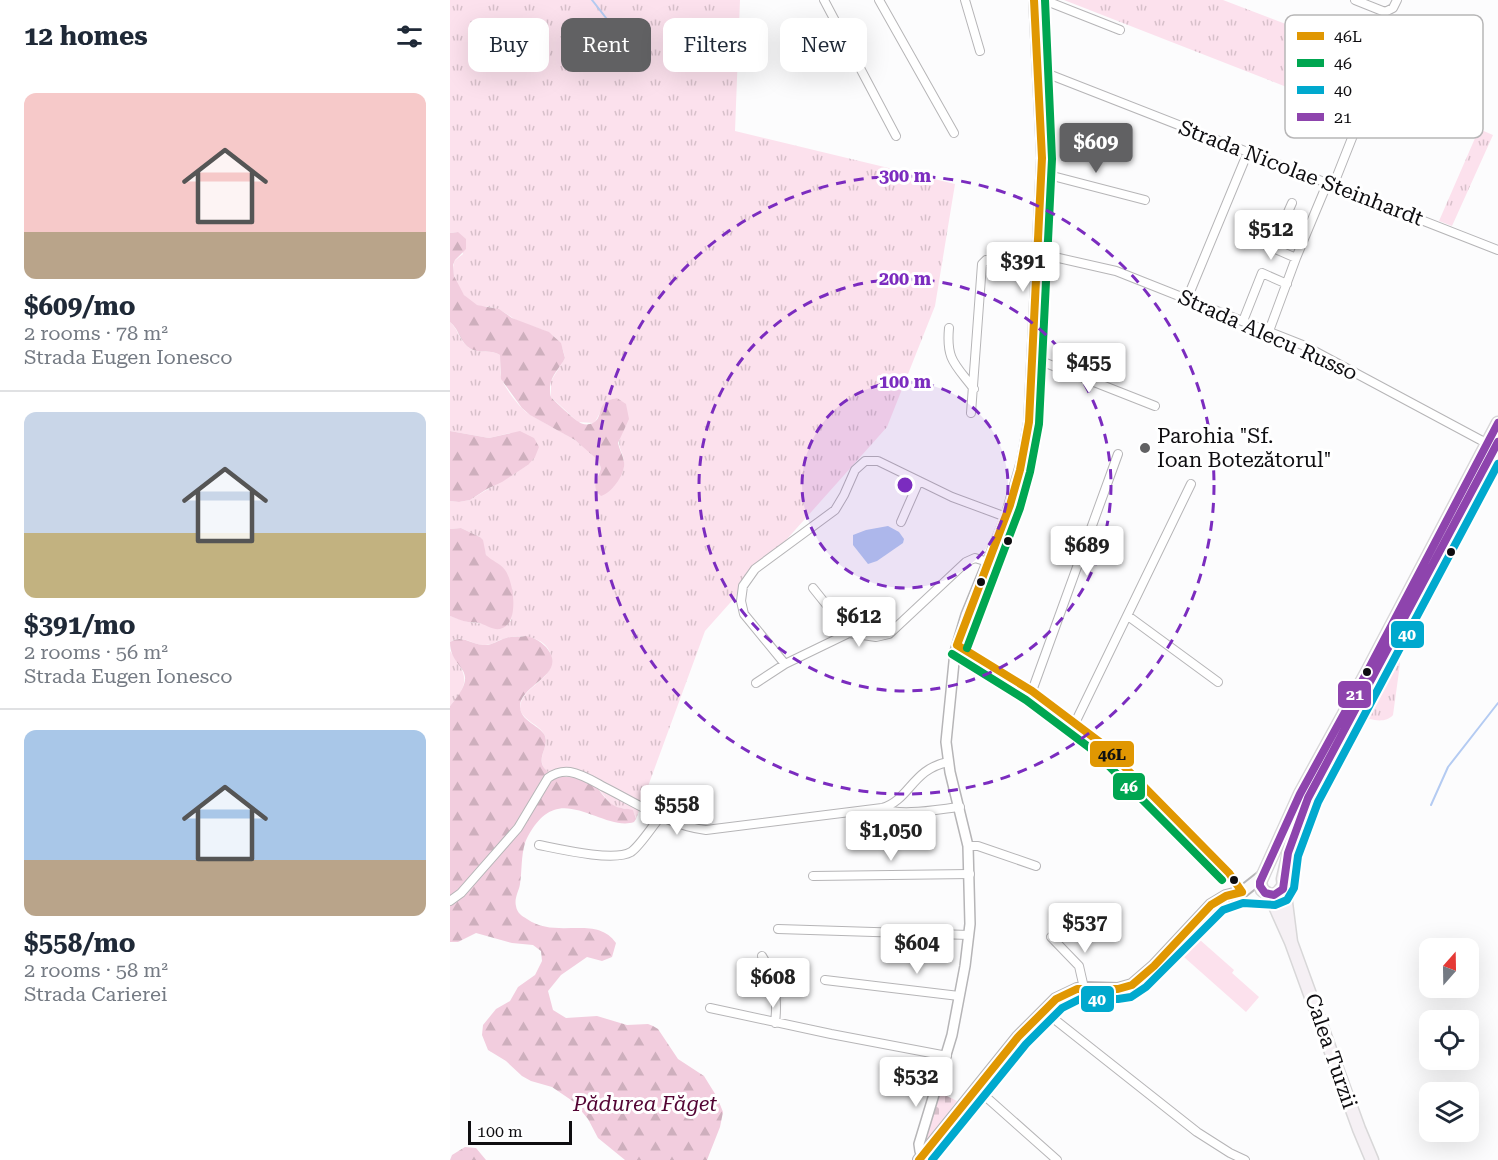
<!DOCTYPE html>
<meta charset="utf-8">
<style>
:root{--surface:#fff;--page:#f6f6f7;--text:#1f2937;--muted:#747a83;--line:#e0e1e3;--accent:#616163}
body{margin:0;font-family:"Roboto Serif",serif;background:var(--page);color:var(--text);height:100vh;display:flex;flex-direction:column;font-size:22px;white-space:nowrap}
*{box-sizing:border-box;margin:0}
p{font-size:20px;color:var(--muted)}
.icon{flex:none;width:33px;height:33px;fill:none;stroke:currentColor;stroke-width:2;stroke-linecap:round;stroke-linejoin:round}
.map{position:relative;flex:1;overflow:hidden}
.drawer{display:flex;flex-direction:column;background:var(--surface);width:450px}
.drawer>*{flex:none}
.hud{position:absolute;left:18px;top:18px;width:570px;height:54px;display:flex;gap:12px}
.needle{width:39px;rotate:20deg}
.fabs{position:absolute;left:969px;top:938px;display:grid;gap:12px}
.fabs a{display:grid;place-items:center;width:60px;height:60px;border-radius:12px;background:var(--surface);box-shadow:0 6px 24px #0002;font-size:30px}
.scale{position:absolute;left:18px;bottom:15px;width:104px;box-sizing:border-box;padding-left:6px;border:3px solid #0e0d10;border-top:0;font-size:16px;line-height:21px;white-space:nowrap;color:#0e0d10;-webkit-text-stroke:4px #fff;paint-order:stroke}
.price{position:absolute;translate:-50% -51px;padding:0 14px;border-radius:6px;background:#fff;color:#222;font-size:20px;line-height:39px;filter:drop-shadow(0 2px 3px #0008)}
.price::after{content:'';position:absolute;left:50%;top:36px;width:18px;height:14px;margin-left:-9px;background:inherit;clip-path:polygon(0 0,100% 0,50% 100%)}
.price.current{background:var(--accent);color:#fff}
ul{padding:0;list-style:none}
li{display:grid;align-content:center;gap:12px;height:318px;padding:0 24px}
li+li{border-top:2px solid var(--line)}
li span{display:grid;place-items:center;height:186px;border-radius:12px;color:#555}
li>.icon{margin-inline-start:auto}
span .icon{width:108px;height:108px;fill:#fffc;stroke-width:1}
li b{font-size:26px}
h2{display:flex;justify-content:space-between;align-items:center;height:72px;padding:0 24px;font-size:26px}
.tag{padding:0 21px;border-radius:12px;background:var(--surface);box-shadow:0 6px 24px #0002;font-size:21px;line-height:54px}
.tag.current{background:var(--accent);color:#fff}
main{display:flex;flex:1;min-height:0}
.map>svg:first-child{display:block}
.grass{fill:url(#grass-tufts)}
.forest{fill:url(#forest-firs)}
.cemetery{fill:url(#cemetery-stones)}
.park{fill:#fce1ed}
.water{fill:#b4cbf2}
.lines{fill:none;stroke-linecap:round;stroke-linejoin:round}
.stream{stroke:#b4cbf2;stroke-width:2}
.minor-casing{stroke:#b6b5b7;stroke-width:10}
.tertiary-casing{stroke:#b6b5b7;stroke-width:12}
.secondary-casing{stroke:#b6b5b7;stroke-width:14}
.primary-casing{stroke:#d8d7d8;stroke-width:15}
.minor{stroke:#fff;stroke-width:8}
.tertiary{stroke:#fff;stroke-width:9}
.secondary{stroke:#f9f8fa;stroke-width:10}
.primary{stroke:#f5f0f4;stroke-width:12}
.bus-1-casing{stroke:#fff;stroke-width:12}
.bus-2-casing{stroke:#fff;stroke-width:12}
.bus-3-casing{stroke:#fff;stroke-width:12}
.bus-4-casing{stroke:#fff;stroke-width:12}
.bus-1{stroke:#e09702;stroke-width:8}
.bus-2{stroke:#00a651;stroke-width:8}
.bus-3{stroke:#00a9ce;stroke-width:8}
.bus-4{stroke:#8e44ad;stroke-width:8}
.ring{fill:none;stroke:#7b2cbf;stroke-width:3;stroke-dasharray:10 8}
.poi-dot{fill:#616163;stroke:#fff;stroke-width:2}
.bus-dot{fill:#0e0d10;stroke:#fff;stroke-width:2}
.labels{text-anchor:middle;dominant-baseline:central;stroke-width:6;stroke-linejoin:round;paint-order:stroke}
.street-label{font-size:21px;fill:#0e0d10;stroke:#fff}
.poi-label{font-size:21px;fill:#0e0d10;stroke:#fff;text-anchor:start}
.park-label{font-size:21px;font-style:italic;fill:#540534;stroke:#fff}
.key{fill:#fff;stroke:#b7b6b7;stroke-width:1.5}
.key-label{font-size:16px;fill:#0e0d10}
.centre{fill:#7b2cbf;stroke:#fff;stroke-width:3}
.ring-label{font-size:18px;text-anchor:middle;font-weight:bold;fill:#7b2cbf;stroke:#fff;stroke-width:6;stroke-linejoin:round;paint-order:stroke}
.line-badge{stroke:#fff;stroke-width:2}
.badge-label{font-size:16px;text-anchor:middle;font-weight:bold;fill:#fff}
.pale-badge-label{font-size:16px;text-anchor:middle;font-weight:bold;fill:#111}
</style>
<main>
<section class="drawer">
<h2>12 homes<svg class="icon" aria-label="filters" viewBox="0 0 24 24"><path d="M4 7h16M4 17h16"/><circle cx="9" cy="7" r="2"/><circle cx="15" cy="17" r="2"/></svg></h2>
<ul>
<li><span style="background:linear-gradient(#f6c9c9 75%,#b9a48a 0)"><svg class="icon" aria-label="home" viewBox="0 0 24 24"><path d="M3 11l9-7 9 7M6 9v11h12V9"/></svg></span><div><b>$609/mo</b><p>2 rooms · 78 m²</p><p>Strada Eugen Ionesco</p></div></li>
<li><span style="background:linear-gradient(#c9d6e8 65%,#c2b280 0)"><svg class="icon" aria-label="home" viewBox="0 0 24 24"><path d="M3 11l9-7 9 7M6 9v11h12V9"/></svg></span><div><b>$391/mo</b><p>2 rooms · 56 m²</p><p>Strada Eugen Ionesco</p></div></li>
<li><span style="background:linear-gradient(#a9c7e8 70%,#b9a48a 0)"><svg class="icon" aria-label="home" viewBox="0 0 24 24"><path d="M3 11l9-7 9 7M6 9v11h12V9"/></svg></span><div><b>$558/mo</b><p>2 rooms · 58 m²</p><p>Strada Carierei</p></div></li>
</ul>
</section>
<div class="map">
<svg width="1048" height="1160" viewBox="0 0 1048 1160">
<defs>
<pattern id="grass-tufts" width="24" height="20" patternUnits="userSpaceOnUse" patternTransform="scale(1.5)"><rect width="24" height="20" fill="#fce1ed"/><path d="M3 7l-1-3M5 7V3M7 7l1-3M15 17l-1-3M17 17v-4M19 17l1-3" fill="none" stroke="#d7c0ca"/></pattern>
<pattern id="forest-firs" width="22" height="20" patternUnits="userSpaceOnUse" patternTransform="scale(1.5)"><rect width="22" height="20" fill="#f2cdde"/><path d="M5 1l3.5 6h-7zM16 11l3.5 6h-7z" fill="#ceafbd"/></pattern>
<pattern id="cemetery-stones" width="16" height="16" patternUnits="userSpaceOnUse" patternTransform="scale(1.5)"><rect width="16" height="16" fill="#fce1ed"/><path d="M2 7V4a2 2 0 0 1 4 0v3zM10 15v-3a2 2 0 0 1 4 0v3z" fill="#d7c0ca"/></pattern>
</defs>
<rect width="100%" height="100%" fill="#fcfcfd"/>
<!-- grass -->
<path class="grass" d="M0,0h290l-5,131 220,53 -20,122 -48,121 -182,204 -69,188c-2,-14 -13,-8 -22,-13 -6,-3 -10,-12 -16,-17 -5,-5 -17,-11 -24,-13 -11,-3 -23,3 -30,-8 -7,-11 5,-22 1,-32 -5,-12 -21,-14 -25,-27 0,-24 37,-28 31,-54 -5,-19 -32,-22 -48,-16 -7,2 -11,6 -18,6 -13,1 -22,-12 -35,-3v-26l18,6 16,2 27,-3 2,-25 -27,-41 -6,-18 -19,-9 -11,1v-28l9,1 11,-2 58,-35 -18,-32 -21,5 -39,-7v-109c9,8 10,21 21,27 10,5 20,0 29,6 2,9 -2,17 3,27 4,9 18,27 26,32 17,11 69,33 72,54l-6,14 18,5c4,-8 12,-15 11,-24 0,-10 -7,-15 -4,-25l-3,-40c-17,2 -14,14 -23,25l-16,-1 -27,-25v-16l14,-23c-5,-31 -28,-27 -51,-39 -6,-4 -12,-9 -20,-11 -7,-3 -14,0 -22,-5 -10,-7 -22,-27 -18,-40 1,-4 6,-6 9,-9l-6,-22 -7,1z
M614,0h159l123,47 -39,48z
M590,4l6,2 1,25h-6z
M1029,129l14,6 -41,91 -13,-5z
M0,651c17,24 21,31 0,55z
M943,655l6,5 1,4 -7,51c-8,9 -22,5 -32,1l-2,-4 28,-55z"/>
<!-- forest -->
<path class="forest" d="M8,232l8,7v10l-11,11 -2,5 1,11 10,19 13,10 22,4 13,9 37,14 12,11 4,15c-5,10 -14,17 -15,29 0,2 0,8 1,10 1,2 25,24 28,25 3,3 10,3 14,1 12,-6 1,-22 24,-25l9,6 3,15 -11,24c1,6 5,12 6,19 2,11 -12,31 -23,34 -11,-8 -3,-17 0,-28l-3,-8 -23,-20 -45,-25 -8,-7 -21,-29 -1,-24c-9,-6 -19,-1 -29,-6 -11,-6 -11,-19 -21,-27v-89z
M0,431l39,7 31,-7 14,7 5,9 -4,10 -7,8 -26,17 -15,7 -17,11 -11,2 -9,-1z
M11,528l19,9 3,3 3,15c6,6 14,8 19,15 9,12 15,55 -5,59 -7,1 -12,-3 -18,-5 -4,-2 -9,-1 -14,-2 -6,-1 -12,-4 -18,-6v-87z
M76,636c9,2 14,5 20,11 24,28 -27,37 -26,60 1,14 17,17 24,27 7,12 -9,24 1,35 9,12 31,5 44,12 11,6 15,20 26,25 5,3 12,2 18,4l3,9 -2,3c-23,8 -56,-21 -80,-12 -13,4 -24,20 -29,33 -4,13 -3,27 -5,41 -1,7 -6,14 -4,22 1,7 6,10 11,13 30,21 69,-5 89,24l-4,14 -10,4 -15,-4 -26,18 -13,16 5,19 13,8 31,-2 30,9 21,-1 5,2 5,3 20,30 26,17 13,21 6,15 -3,15 -13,33h-82l-27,-22 -10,-19 -14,-17 -22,-15 -21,-6 -9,-5 -16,-15 -18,-11 -6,-15 1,-10 13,-16 14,-8 8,-14 17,-12 7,-14 -1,-10 -8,-6 -21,-2 -36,-10 -18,9h-8v-236c34,-40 0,-34 0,-64 12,-8 20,2 33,3 9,1 15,-5 23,-7 6,-2 14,-1 20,-2z
M15,1147l11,1 10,12h-36l2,-5z"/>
<!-- cemetery -->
<path class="cemetery" d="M489,1092l18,9 -30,40 -4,-4z"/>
<!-- park -->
<path class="park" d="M750,940l34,30 -2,3 27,24 -13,15 -62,-55z"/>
<!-- water -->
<path class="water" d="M438,526l11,6 5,7 -1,4 -26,18 -9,3 -15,-19v-10l13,-5z"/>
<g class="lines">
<!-- stream -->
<path class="stream" d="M142,0l32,41
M981,805l17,-38 50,-64"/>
<defs>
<path id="minor" d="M374,0l72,136
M429,0l75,133
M515,0l15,51
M594,0l76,30
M905,0l30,12 8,-4 4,-8
M588,70l460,180
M591,173l104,27
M883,186l40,-101
M836,215l23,10
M807,241l39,17
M822,248l20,-45
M587,253l79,18 189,75 183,98
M737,299l58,-140
M793,321l19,-48 25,11
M499,328c-3,32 6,36 25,61
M819,331l27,-73 31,-74
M583,358l122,48
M521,413l11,-149 4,-4 51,13
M451,522l18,-41
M538,562l-13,-4 -9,4 -77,72 -13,3 -27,-4 -64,31 -41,-50 -3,-13 2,-15 12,-17 80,-59 9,-15 11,-25 10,-9h13l74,36 54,20
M363,588l36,45
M678,616l90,66
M507,645l75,46 69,52 128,130 13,19
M306,683l29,-19
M582,691l86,-237
M625,723l116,-239
M432,808c17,9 58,1 78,-1
M89,845c20,4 75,17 92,7 9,-6 22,-27 30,-36
M518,846h10l58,20
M363,876l157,-2
M0,901l11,-8 57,-65 30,-50c7,-5 14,-7 22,-6 12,2 23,9 34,15 32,16 66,39 102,43l176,-22c28,-8 30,-39 66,-46
M328,929l191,6
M601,937l28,29 5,22
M312,956c13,21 16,42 13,67
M375,980l134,16
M260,1008l121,26 116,22
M594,1011l153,121 33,21 15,7
M526,1088l81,72"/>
<path id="tertiary" d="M473,1155l-3,-4 -1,-7 33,-109 13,-69 5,-42 -2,-78 -18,-74 -4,-30 9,-90 11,-37 40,-98 16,-56 7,-39 13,-264 -8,-158"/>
<path id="secondary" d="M469,1160l99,-123 38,-38 21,-10 10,-1 31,1 14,-4 22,-19 57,-61 15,-9 16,-4 19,-15"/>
<path id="primary" d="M970,590l34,-65
M834,885l-7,9 -7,1 -8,-5 -2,-8 40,-88 67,-122 131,-249
M820,895l21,47 68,187 13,31
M841,942l-8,-63 8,-35 17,-46 65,-119"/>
</defs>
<!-- minor casing -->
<use href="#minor" class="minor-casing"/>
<!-- tertiary casing -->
<use href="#tertiary" class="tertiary-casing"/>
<!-- secondary casing -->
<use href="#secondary" class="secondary-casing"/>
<!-- primary casing -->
<use href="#primary" class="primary-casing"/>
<!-- minor -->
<use href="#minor" class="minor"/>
<!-- tertiary -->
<use href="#tertiary" class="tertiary"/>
<!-- secondary -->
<use href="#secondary" class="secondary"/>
<!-- primary -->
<use href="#primary" class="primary"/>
<defs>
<path id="bus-1" d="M507,645l53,-140 10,-35 9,-48 13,-264 -8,-158
M507,645l75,46 69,52 128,130 13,19
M469,1160l99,-123 38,-38 21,-10h41l14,-4 22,-19 57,-61 15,-9 16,-4"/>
<path id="bus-2" d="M517,648l53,-140 10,-36 9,-48 13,-265 -7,-159
M502,654l74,46 68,51 128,129"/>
<path id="bus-3" d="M482,1160l94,-116 36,-36 18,-9h38l13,-2 15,-10 77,-77 20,-7 32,2 12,-5 7,-12 4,-32 20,-54 180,-338"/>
<path id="bus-4" d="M1048,423l-131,249 -67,122 -40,88v4l5,7 9,2 9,-6 5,-36 20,-55 190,-356"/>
</defs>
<!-- bus-1 casing -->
<use href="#bus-1" class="bus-1-casing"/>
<!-- bus-2 casing -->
<use href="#bus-2" class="bus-2-casing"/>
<!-- bus-3 casing -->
<use href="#bus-3" class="bus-3-casing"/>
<!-- bus-4 casing -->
<use href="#bus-4" class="bus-4-casing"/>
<!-- bus-1 -->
<use href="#bus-1" class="bus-1"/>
<!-- bus-2 -->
<use href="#bus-2" class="bus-2"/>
<!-- bus-3 -->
<use href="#bus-3" class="bus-3"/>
<!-- bus-4 -->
<use href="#bus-4" class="bus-4"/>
</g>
<!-- distance rings -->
<circle cx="455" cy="485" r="103" fill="#7b2cbf" fill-opacity=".12"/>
<g class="ring">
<circle cx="455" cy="485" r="103"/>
<circle cx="455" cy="485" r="206"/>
<circle cx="455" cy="485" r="309"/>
</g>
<!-- markers -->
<circle class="poi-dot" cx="695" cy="448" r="6"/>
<g class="bus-dot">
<circle cx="558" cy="541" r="5"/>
<circle cx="1001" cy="552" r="5"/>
<circle cx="531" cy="582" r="5"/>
<circle cx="917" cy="672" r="5"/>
<circle cx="784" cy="880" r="5"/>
</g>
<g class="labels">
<!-- street labels -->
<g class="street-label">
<text transform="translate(851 173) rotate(21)">Strada Nicolae Steinhardt</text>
<text transform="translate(818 335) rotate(24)">Strada Alecu Russo</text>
<text transform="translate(881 1051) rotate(71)">Calea Turzii</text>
</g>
<!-- poi labels -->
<g class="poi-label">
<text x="707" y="436">Parohia "Sf.<tspan x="707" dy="24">Ioan Botezătorul"</tspan></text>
</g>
<!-- park labels -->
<g class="park-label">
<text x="195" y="1104">Pădurea Făget</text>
</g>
</g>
<!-- legend -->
<rect x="835" y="15" width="198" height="123" rx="9" class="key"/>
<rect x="847" y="32" width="27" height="8" fill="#e09702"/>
<rect x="847" y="59" width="27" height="8" fill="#00a651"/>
<rect x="847" y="86" width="27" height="8" fill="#00a9ce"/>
<rect x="847" y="113" width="27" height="8" fill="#8e44ad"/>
<g class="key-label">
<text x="884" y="42">46L</text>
<text x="884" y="69">46</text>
<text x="884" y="96">40</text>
<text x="884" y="123">21</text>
</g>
<circle cx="455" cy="485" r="9" class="centre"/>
<g class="ring-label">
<text x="455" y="182">300 m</text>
<text x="455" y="285">200 m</text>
<text x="455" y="388">100 m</text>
</g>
<g class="line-badge">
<rect x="940" y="620" width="35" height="29" rx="6" fill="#00a9ce"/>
<rect x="887" y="680" width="35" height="29" rx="6" fill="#8e44ad"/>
<rect x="639" y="740" width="46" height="28" rx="6" fill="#e09702"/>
<rect x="662" y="772" width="34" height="29" rx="6" fill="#00a651"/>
<rect x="630" y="985" width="35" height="28" rx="6" fill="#00a9ce"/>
</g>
<g class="badge-label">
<text x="957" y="640">40</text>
<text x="905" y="700">21</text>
<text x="679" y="792">46</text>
<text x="647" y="1005">40</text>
</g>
<g class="pale-badge-label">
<text x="662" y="760">46L</text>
</g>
</svg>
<div class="fabs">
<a><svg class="needle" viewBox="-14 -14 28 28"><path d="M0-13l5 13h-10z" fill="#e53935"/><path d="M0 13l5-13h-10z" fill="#747a83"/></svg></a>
<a><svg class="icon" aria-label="locate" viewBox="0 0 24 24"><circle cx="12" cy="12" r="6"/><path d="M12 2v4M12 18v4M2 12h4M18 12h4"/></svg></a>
<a><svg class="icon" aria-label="layers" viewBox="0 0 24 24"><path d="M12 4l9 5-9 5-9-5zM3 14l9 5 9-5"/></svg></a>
</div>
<div class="scale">100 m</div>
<b class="price current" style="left:646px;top:174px">$609</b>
<b class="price" style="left:821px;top:261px">$512</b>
<b class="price" style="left:573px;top:293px">$391</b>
<b class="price" style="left:639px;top:394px">$455</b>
<b class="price" style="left:637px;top:577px">$689</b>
<b class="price" style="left:409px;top:648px">$612</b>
<b class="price" style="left:227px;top:836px">$558</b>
<b class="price" style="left:441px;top:862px">$1,050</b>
<b class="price" style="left:635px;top:954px">$537</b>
<b class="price" style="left:467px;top:975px">$604</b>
<b class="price" style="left:323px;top:1009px">$608</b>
<b class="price" style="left:466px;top:1108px">$532</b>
<div class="hud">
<a class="tag">Buy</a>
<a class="tag current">Rent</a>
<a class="tag">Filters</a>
<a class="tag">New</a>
</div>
</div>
</main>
